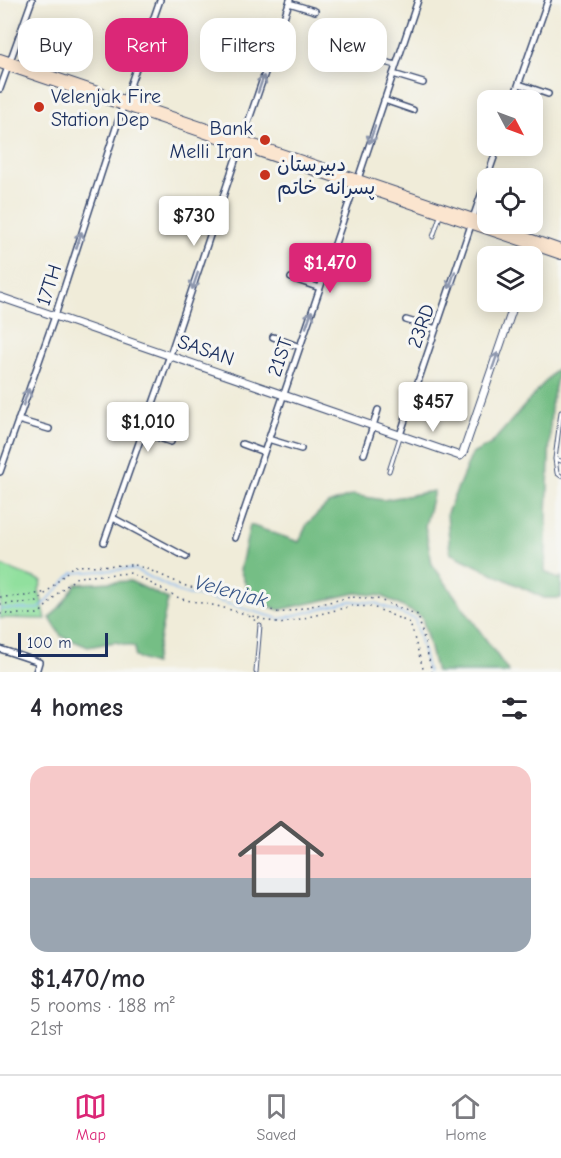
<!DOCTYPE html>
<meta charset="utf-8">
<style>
:root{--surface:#fff;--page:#f7f7f7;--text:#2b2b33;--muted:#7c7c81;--line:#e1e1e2;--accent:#db2777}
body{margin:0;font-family:"Comic Neue","Playpen Sans Arabic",sans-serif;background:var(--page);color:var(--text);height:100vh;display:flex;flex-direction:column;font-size:22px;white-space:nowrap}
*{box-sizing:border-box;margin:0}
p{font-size:20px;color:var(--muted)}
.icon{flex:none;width:33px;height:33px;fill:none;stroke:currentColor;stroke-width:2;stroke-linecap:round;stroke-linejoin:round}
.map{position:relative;height:672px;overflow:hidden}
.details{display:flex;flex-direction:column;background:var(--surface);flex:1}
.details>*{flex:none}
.guide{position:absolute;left:18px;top:18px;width:525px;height:54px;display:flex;gap:12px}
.needle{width:39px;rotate:131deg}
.tools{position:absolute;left:477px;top:90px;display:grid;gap:12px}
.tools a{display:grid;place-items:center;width:66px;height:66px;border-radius:12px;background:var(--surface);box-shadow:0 3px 15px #0003;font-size:30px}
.scale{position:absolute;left:18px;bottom:15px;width:90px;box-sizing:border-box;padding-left:6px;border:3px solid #1b2f5e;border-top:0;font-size:16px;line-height:21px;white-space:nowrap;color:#1b2f5e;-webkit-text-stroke:4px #f6f6f2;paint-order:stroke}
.price{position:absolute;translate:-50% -51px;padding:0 14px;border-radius:6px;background:#fff;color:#222;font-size:20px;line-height:39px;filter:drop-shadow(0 2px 3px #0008)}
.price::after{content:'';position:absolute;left:50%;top:36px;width:18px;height:14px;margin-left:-9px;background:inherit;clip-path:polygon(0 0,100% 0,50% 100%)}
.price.active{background:var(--accent);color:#fff}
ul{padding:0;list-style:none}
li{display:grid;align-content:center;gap:12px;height:318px;padding:0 30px}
li span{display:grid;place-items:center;height:186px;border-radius:18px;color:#555}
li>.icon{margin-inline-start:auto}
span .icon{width:108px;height:108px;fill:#fffc;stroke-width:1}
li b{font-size:26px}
h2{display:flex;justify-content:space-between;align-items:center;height:72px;padding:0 30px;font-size:26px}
.tag{padding:0 21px;border-radius:18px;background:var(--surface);box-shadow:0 3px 15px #0003;font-size:21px;line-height:54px}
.tag.active{background:var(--accent);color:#fff}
.tabs{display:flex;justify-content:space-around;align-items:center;height:84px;border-top:2px solid var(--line);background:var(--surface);font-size:16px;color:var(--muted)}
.tabs a{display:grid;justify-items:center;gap:3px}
.tabs .active{color:var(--accent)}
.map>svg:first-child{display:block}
.green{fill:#91e09e;stroke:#56887e;stroke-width:1.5}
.forest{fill:#74be85;stroke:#487672;stroke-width:1.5}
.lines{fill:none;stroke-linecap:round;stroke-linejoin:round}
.stream{stroke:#84b7f1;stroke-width:1.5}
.service-casing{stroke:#3b4b70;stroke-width:5}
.minor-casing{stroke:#3b4b70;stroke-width:8}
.tertiary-casing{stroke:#3b4b70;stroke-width:9}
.secondary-casing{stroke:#3b4b70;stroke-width:10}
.path{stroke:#3b4b70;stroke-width:1.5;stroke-dasharray:1.5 4.5;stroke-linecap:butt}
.service{stroke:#fff;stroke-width:3}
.minor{stroke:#fff;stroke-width:5}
.tertiary{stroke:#fff;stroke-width:7}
.secondary{stroke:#fbe5cf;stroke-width:8}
.oneway{stroke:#8d97ae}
.poi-dot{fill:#c8321e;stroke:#f6f6f2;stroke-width:2}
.labels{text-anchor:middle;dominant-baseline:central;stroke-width:6;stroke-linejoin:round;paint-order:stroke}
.poi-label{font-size:20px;fill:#1b2f5e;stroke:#f6f6f2;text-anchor:start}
.street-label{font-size:20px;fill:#1b2f5e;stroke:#f6f6f2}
.water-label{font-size:21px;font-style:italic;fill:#3a588a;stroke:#f6f6f2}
</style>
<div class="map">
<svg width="561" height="672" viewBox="0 0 561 672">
<rect width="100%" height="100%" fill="#f6f6f2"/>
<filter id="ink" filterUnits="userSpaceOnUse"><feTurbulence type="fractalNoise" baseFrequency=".0167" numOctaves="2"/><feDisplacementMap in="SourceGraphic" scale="12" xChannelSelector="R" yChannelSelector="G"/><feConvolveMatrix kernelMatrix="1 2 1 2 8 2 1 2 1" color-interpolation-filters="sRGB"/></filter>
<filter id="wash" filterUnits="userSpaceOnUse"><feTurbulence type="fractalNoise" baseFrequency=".008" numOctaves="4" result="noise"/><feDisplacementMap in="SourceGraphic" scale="24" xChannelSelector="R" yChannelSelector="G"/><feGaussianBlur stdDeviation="1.35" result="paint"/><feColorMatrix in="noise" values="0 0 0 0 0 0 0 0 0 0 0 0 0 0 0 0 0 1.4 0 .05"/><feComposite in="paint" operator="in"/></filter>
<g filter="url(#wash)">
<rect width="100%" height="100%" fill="#f0ecd9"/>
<!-- green -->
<path class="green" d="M0,565l42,16 -3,9 7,29 -46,-1z"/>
<!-- forest -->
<path class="forest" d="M560,365l-9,40 -6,166 13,8 3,-2v21h-17l-94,-45 -3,-40 25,-59 19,-10z
M434,491l-9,35 7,38 77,108h-73l-14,-55 -40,-21 -26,-3 -77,17 -27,-10 -12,-30 10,-45 49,17 8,-18 21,-20 25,-9 30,5z
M130,581l38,18 -14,65 -19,-7v-10l-20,-5 -27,5 -27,-11 -11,-18 13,-15 13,-19z"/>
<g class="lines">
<!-- stream -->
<path class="stream" d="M0,609h39l34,-36 55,-4 8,1 45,23 30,6 69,20 71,-18 24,2 40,16 13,53"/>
</g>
</g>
<g filter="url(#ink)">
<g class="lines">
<defs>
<path id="service" d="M433,237l7,-21
M561,412l-6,47 2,14 4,3
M555,459l6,2
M389,471l11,-34
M256,672l4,-47"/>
<path id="minor" d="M289,3l26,8
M373,59l23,6
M393,74l30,9
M519,84l29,10
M0,89l32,-89
M384,100l29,10
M513,100l35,-100
M242,140l48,-140
M358,179l60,-179
M473,218l25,-72
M291,278l29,10
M406,320l30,9
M273,337l27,10
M18,420l31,9
M143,432l28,10
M400,435l71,-210
M268,439l33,10
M242,444l22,8
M364,454l14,-44
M0,472l55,-156 70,-216 35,-100
M113,518l73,39
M235,538l120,-353
M104,542l66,-187 70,-209
M0,649l39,13 -3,10"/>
<path id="tertiary" d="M530,256l4,-10
M0,297l460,159 3,-3 52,-151"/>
<path id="secondary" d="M0,58l488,165
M0,64l561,191
M489,224l72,25"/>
</defs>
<!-- service casing -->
<use href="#service" class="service-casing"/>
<!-- minor casing -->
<use href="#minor" class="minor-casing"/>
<!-- tertiary casing -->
<use href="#tertiary" class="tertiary-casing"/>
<!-- secondary casing -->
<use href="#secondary" class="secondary-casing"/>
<!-- path -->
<path class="path" d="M0,597l25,-1 22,-4
M0,604l37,-2 36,-36 62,-1 12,4 39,17 40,9 54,18 71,-16 26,2 41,16 14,57
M0,614h37l3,-1 18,-20 19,-16 54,-4 50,26 36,7 63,18 72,-18 21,1 37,16 14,49
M249,616l8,6"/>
<!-- service -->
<use href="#service" class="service"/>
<!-- minor -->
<use href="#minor" class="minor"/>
<!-- tertiary -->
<use href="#tertiary" class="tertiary"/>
<!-- secondary -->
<use href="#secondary" class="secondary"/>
</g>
<!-- one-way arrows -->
<defs><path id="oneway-shaft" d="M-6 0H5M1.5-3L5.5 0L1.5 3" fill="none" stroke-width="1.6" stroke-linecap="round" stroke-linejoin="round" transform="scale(1.5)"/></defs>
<g class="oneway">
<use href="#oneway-shaft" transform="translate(261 84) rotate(-71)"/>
<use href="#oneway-shaft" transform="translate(372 135) rotate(109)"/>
<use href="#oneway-shaft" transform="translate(79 240) rotate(-72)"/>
<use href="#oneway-shaft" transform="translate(452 280) rotate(109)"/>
<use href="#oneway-shaft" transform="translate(195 281) rotate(109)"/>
<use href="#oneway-shaft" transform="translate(309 319) rotate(-71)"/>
<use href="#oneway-shaft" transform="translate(495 361) rotate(-71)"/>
<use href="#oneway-shaft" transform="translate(26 397) rotate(-71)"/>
</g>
</g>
<!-- markers -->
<g class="poi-dot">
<circle cx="39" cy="107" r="6"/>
<circle cx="265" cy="140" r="6"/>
<circle cx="265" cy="175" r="6"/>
</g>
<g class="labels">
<!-- poi labels -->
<g class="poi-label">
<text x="51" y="96">Velenjak Fire<tspan x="51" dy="23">Station Dep</tspan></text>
<text x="253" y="128" text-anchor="end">Bank<tspan x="253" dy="23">Melli Iran</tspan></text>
<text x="277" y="164">دبیرستان<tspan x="277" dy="23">پسرانه خاتم</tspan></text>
</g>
<!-- street labels -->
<g class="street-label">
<text transform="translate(49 285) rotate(-72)">17TH</text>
<text transform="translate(421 326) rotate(-71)">23RD</text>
<text transform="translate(206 350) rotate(19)">SASAN</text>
<text transform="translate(280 357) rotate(-71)">21ST</text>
</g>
<!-- water labels -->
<g class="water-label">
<text transform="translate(231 591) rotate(15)">Velenjak</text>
</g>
</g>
</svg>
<div class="tools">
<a><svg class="needle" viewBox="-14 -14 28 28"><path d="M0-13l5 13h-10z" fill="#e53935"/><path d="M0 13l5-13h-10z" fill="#7c7c81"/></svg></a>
<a><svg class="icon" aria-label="locate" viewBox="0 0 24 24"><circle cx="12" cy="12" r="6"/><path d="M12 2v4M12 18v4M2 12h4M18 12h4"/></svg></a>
<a><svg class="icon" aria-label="layers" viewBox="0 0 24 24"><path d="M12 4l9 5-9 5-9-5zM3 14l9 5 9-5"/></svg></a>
</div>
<div class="scale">100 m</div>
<b class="price" style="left:194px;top:247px">$730</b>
<b class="price active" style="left:330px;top:294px">$1,470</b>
<b class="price" style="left:433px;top:433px">$457</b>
<b class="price" style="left:148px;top:453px">$1,010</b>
<div class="guide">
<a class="tag">Buy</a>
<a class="tag active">Rent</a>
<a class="tag">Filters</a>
<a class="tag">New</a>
</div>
</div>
<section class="details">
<h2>4 homes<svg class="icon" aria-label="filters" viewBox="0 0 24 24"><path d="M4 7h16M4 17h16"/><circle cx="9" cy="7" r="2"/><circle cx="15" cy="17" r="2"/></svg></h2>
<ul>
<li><span style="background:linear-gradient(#f6c9c9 60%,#9aa5b1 0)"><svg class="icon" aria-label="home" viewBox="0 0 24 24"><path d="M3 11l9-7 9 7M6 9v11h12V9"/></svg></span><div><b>$1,470/mo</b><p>5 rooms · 188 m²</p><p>21st</p></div></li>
</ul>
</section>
<nav class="tabs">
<a class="active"><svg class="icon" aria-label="map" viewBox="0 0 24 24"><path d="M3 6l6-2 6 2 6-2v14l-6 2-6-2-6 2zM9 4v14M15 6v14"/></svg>Map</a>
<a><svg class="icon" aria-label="saved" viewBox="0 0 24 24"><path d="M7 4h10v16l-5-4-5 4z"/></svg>Saved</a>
<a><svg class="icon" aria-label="home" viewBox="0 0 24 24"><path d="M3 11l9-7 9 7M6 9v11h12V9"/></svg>Home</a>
</nav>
